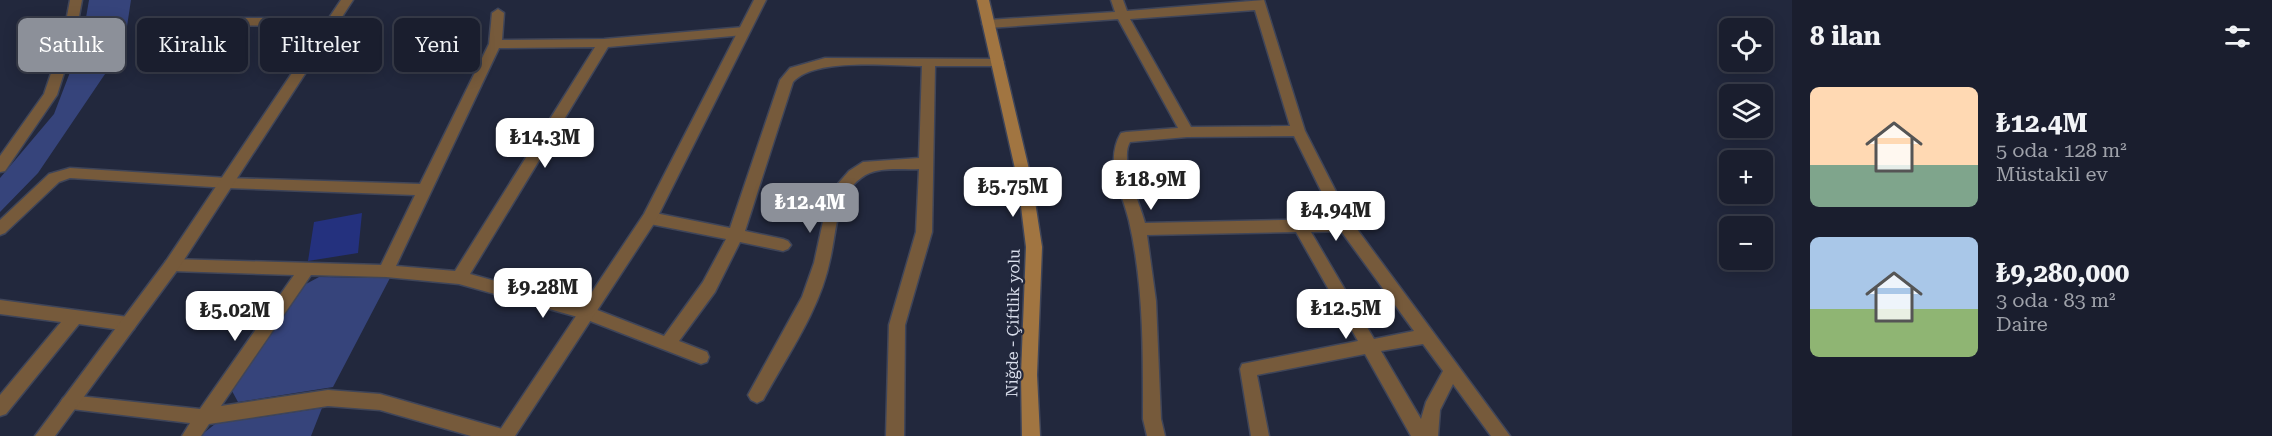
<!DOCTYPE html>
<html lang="tr">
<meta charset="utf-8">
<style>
:root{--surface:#1a1e2e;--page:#272b3a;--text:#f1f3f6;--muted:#9fa2aa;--line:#383c4a;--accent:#8c9099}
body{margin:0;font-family:"Roboto Serif",serif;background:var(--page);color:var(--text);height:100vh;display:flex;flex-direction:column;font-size:22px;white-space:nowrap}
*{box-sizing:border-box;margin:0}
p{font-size:20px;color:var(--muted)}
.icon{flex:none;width:33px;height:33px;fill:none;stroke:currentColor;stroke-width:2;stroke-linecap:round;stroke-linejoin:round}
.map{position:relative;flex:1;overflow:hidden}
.panel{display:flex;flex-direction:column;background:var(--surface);width:480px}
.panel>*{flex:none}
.top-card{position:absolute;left:18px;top:18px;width:570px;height:54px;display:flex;gap:12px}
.controls{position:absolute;left:1719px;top:18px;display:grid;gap:12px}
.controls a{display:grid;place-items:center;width:54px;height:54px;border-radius:9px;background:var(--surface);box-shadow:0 3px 15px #0003,0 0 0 2px var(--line);font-size:30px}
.price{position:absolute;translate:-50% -51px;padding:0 14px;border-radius:12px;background:#fff;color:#222;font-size:20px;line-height:39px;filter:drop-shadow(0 2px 3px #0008)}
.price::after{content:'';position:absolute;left:50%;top:36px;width:18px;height:14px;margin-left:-9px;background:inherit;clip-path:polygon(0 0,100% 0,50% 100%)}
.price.on{background:var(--accent);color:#fff}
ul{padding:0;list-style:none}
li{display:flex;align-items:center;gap:18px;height:150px;padding:0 18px}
li span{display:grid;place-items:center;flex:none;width:168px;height:120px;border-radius:9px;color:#555}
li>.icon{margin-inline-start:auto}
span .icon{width:72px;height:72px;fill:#fffc;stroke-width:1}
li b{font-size:26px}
h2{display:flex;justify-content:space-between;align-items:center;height:72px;padding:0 18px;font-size:26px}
.pill{padding:0 21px;border-radius:9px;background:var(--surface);box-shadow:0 3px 15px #0003,0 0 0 2px var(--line);font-size:21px;line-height:54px}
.pill.on{background:var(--accent);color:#fff}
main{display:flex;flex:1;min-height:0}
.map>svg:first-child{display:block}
.green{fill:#36447b}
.building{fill:#24317e}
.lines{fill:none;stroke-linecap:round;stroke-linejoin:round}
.minor-casing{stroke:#3f4559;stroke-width:3}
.tertiary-casing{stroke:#3f4559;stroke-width:3}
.secondary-casing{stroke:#3f4559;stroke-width:3}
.minor{fill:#765a3b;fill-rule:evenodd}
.tertiary{fill:#765a3b;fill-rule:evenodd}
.secondary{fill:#a17541;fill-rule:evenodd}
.labels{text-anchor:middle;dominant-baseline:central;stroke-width:4.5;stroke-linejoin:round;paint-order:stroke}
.street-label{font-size:16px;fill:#d8ddeb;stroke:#22283d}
</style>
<main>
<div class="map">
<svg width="1792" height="436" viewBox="0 0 1792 436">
<rect width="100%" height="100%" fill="#22283d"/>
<!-- green -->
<path class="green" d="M89,0h42l-7,46 -86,127 -38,39v-34l54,-64 28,-73z
M319,277l71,1 -57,109 -95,15 -6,-11 74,-107z
M322,408l-11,28h-111l15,-12z"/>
<!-- building -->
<path class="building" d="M362,213l-4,40 -50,8 6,-39z"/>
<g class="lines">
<defs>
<path id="minor" d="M70,0h12l-7,38 -18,57 -52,76 -5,1v-16l44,-62 19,-56z
M1111,0h12l4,11 137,-11 41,131 46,90 159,215h-19l-38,-52 -13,26 -2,26h-27l-46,-82 -108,21 12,61h-18l-11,-67 2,-5 116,-23 -62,-109 -149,3 9,66 5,118 4,17h-18l-4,-17c0,-65 1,-133 -14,-198 -7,-30 -25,-59 -8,-88l5,-1 52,-4 -60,-109 -130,9 -6,-4 6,-4 127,-8zM1255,10l35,116 -99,1 -61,-108zM1294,136l41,83 -190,4c-5,-20 -26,-63 -15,-81l57,-5zM1341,231l73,100 -40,8 -63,-107zM1423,344l20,27 -17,31 -5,17 -40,-68z
M498,9l6,4 -2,27 102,-1 140,-12 6,4 -6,4 -136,12 -138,227 117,32 77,30 39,-54 23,-43 -76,-15 -5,-2 -3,-4 3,-4 5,-2 80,16 50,-148 10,-12 35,-10 177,1 2,3 -7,4h-62l-3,166 -27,93 -1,111h-18l3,-111 27,-93 3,-63c-19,1 -43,-3 -58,9 -26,19 -24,53 -31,82 -10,50 -43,96 -67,140l-6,3 -6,-3 -3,-5 54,-98 12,-34 15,-69 20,-23 14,-9 56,-4 3,-92c-32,0 -107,-9 -129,16l-48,149 38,8 5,2 3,4 -3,4 -5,2 -43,-9 -25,50 -36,49 28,11 2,5 -2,5 -6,2 -116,-45 -126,-35 -73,-7 -75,-2 -90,131 107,-16 52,4 119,34 6,2 3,6h-37l-91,-26 -52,-4 -119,18 -8,12h-19l8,-13 -127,-15 -3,-5 3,-5 6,-3 131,14 94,-134 -122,-4 -6,-2 -2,-4 2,-4 6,-2 209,6 34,-70 -187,-7 -158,-10 -11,4 -54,51 -5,2v-15l49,-46 21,-6 158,10 192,6 69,-140 3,-31zM595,47l-140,224 -59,-5 103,-218z
M154,18h178l6,4 -6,4 -182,-1 -2,-3z
M0,300l128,17 6,2 2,5 -2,5 -6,2 -49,-7 -73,90 -6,2v-21l61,-73 -61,-8z"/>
<path id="tertiary" d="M341,0h12l-175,269 -123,167h-20l131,-175z
M754,0h12l-111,222 -140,214h-19l148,-222z"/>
<path id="secondary" d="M977,0h12l43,182 10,65 -5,128 3,61h-18l-1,-61 5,-128 -8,-65z"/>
</defs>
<!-- minor casing -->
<use href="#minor" class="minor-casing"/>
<!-- tertiary casing -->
<use href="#tertiary" class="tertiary-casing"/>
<!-- secondary casing -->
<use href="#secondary" class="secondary-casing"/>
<!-- minor -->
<use href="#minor" class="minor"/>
<!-- tertiary -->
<use href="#tertiary" class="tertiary"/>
<!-- secondary -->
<use href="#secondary" class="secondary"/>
</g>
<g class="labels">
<!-- street labels -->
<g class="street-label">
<text transform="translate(1013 323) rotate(-89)">Niğde - Çiftlik yolu</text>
</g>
</g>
</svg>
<div class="controls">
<a><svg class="icon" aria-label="locate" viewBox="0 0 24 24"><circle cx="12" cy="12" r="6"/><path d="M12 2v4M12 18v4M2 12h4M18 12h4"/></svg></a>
<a><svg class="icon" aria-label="layers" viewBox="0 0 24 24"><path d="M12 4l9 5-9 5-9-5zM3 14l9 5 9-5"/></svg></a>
<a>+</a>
<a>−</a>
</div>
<b class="price" style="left:545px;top:169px">₺14.3M</b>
<b class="price" style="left:1151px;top:211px">₺18.9M</b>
<b class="price" style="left:1013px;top:218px">₺5.75M</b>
<b class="price on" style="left:810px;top:234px">₺12.4M</b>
<b class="price" style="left:1336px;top:242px">₺4.94M</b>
<b class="price" style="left:543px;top:319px">₺9.28M</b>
<b class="price" style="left:1346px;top:340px">₺12.5M</b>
<b class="price" style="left:235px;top:342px">₺5.02M</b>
<div class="top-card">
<a class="pill on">Satılık</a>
<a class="pill">Kiralık</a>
<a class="pill">Filtreler</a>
<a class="pill">Yeni</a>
</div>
</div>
<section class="panel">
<h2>8 ilan<svg class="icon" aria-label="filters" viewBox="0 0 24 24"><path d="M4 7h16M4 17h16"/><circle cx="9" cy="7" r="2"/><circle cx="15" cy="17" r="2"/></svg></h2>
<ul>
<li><span style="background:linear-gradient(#ffd9b3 65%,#7fa58c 0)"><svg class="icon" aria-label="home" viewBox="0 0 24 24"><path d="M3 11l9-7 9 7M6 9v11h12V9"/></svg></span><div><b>₺12.4M</b><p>5 oda · 128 m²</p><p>Müstakil ev</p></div></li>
<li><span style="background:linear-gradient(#a9c7e8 60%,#8fb573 0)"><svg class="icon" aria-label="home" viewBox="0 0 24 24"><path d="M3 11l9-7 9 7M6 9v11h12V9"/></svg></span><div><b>₺9,280,000</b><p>3 oda · 83 m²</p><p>Daire</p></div></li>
</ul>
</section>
</main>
